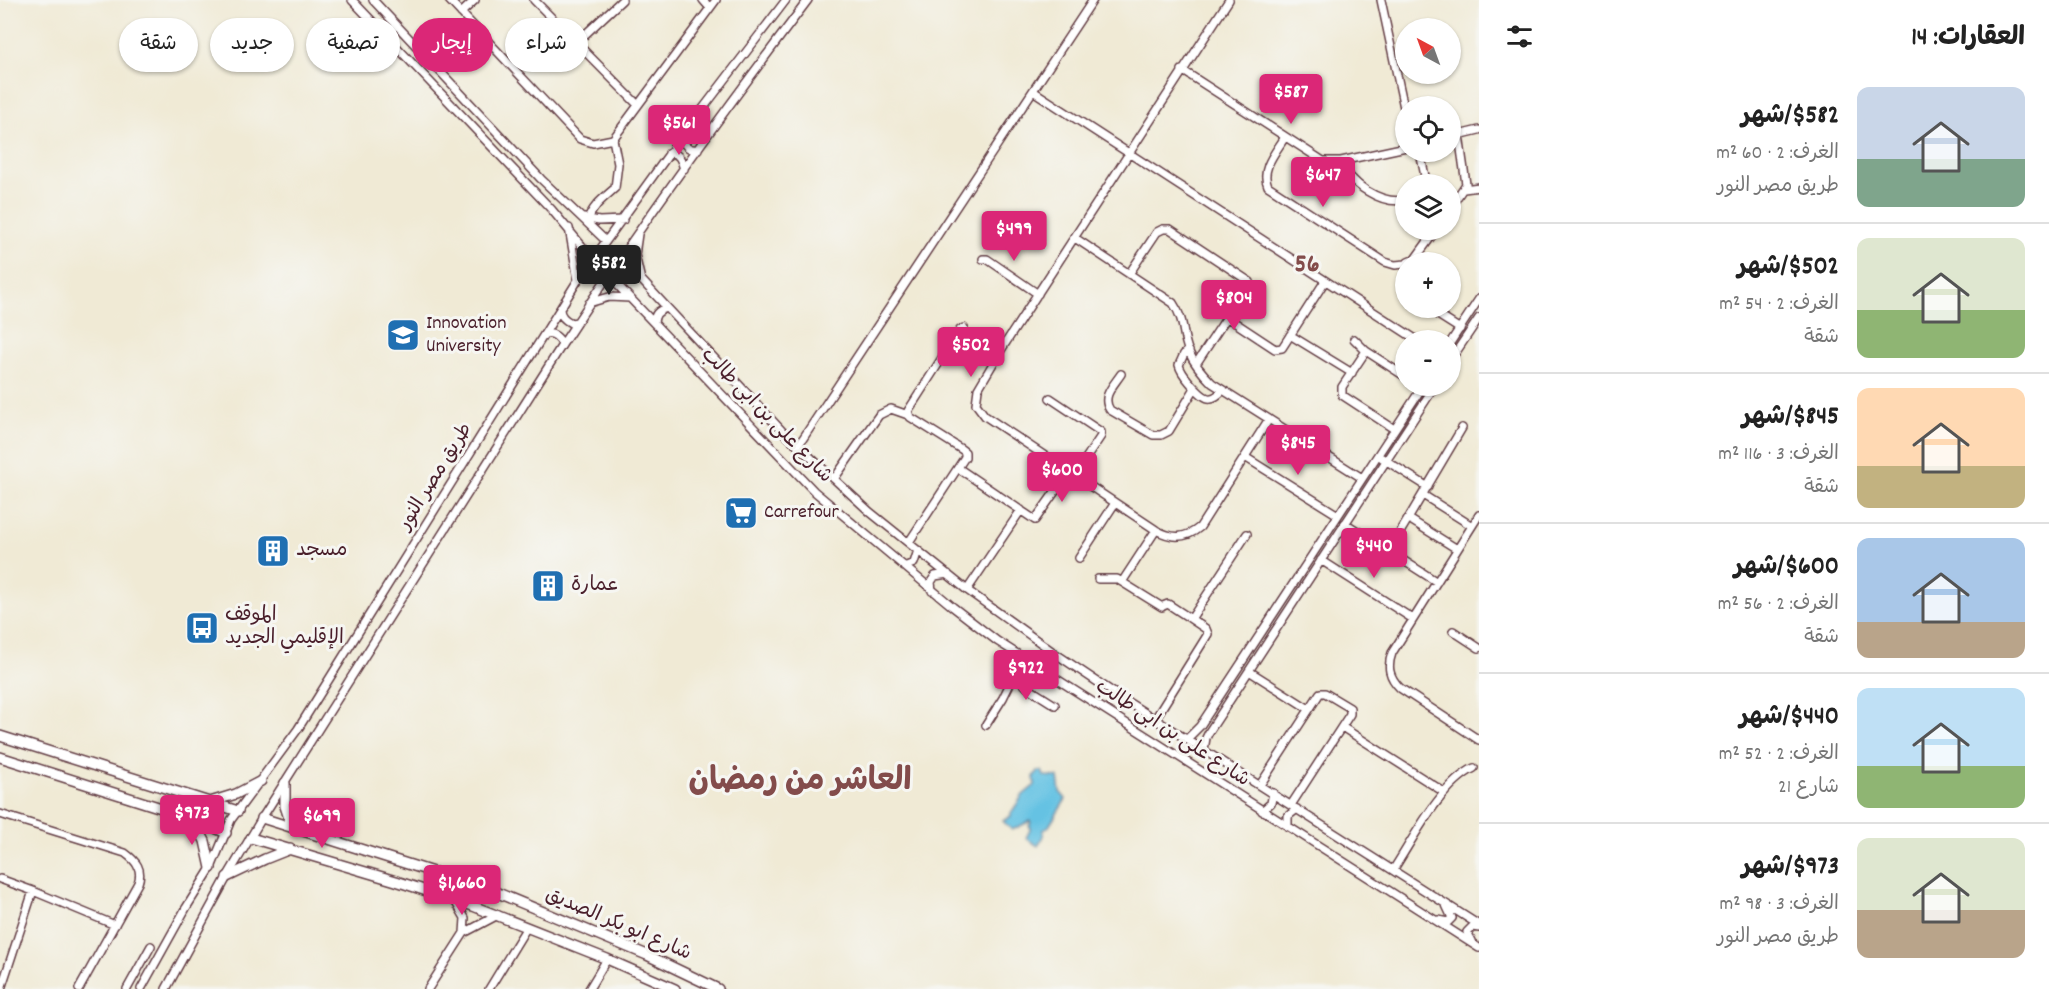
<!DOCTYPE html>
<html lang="ar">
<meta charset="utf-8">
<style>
:root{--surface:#fff;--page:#f2f2f2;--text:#222;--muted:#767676;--line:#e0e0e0;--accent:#db2777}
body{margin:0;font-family:Dekko,"Playpen Sans Arabic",sans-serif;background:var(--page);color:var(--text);direction:rtl;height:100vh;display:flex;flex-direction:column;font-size:22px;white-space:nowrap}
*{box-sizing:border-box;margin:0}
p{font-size:20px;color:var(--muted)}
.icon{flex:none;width:33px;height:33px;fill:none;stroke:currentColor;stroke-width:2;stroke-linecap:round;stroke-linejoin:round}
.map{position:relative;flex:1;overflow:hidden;direction:ltr}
.panel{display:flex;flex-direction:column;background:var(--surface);width:570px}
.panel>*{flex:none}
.banner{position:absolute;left:18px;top:18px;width:570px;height:54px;direction:rtl;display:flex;gap:12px}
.needle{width:39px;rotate:319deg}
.buttons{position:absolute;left:1395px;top:18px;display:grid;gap:12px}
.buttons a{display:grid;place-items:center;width:66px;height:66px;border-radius:50%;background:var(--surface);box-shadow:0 2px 4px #0004;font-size:30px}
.price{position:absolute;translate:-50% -51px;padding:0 14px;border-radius:6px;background:var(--accent);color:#fff;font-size:20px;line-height:39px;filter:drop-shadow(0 2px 3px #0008)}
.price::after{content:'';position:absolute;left:50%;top:36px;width:18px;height:14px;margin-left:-9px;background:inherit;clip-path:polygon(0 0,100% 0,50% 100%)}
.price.selected{background:#222;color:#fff}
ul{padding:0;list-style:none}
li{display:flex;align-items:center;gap:18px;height:150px;padding:0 24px}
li+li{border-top:2px solid var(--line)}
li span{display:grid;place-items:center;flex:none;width:168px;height:120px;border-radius:12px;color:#555}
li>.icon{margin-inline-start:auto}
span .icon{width:72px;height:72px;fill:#fffc;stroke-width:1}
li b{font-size:26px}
h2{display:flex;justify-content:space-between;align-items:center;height:72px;padding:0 24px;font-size:26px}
.chip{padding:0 21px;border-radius:27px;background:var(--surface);box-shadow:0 2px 4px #0004;font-size:21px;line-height:54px}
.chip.selected{background:var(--accent);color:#fff}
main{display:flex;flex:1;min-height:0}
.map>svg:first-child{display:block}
.water{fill:#65c2e3;stroke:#587087;stroke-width:1.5}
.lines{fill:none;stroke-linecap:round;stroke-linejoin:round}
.minor-casing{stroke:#633d44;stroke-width:10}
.major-casing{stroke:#633d44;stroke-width:12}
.minor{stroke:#fff;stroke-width:7}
.major{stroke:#fff;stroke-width:9}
.labels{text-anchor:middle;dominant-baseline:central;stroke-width:6;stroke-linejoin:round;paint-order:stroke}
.poi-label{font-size:20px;fill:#4a1f2b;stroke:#f6f6f2;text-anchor:start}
.street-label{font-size:20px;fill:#4a1f2b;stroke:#f6f6f2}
.district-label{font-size:26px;font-weight:bold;fill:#834c4b;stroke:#f6f6f2}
.town-label{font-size:32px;font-weight:bold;fill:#834c4b;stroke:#f6f6f2}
</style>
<main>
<section class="panel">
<h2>العقارات: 14<svg class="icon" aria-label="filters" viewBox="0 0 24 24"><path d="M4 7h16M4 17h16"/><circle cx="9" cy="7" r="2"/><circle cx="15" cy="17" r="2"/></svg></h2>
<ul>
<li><span style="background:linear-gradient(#c9d6e8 60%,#7fa58c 0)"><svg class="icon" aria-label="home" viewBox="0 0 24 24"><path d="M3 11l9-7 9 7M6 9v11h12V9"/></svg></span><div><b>$582/شهر</b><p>الغرف: 2 · 60 m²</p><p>طريق مصر النور</p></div></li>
<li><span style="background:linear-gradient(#dfe7d0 60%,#8fb573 0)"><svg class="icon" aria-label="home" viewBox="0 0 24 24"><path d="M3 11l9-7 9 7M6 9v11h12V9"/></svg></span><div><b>$502/شهر</b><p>الغرف: 2 · 54 m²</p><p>شقة</p></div></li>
<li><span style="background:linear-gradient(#ffd9b3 65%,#c2b280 0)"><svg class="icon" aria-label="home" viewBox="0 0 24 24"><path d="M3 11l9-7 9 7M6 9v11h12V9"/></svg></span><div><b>$845/شهر</b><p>الغرف: 3 · 116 m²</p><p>شقة</p></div></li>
<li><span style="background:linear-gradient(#a9c7e8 70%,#b9a48a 0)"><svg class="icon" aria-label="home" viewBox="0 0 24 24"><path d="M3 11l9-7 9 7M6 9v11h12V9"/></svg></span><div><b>$600/شهر</b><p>الغرف: 2 · 56 m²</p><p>شقة</p></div></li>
<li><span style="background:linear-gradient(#bfe0f5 65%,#8fb573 0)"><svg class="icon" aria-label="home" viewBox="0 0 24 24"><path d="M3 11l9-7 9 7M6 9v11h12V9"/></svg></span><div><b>$440/شهر</b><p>الغرف: 2 · 52 m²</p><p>شارع 21</p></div></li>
<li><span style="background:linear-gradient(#dfe7d0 60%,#b9a48a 0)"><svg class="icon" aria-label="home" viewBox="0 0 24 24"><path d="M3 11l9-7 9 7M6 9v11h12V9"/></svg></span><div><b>$973/شهر</b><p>الغرف: 3 · 98 m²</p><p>طريق مصر النور</p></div></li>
</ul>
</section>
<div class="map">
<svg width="1479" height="989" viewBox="0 0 1479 989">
<rect width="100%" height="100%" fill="#f6f6f2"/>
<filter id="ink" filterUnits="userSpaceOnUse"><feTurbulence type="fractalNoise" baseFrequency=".0167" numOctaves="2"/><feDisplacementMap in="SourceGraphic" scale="12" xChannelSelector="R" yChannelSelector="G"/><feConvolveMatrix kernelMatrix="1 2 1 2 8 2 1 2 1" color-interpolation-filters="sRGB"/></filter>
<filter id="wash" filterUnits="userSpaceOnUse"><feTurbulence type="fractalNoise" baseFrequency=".008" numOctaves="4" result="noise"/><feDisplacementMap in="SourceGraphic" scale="24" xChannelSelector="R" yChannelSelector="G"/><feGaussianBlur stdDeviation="1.35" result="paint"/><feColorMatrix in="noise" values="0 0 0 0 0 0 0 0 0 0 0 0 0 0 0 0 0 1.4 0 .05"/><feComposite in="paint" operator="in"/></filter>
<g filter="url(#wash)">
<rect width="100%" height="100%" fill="#f0ead5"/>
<!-- water -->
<path class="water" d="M1038,771h4l2,5 14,1 2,15 6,7 -17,27 -5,4 -1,6 -5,10 -12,-8 5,-10 -2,-2 2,-3 -1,-2 -18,9 -9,-9 8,-5v-3l12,-18 12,-10 -1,-8z"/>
</g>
<g filter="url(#ink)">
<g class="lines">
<defs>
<path id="minor" d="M352,0l200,210 40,48
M373,0l168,179 65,62
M449,0l131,139 13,4 20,-4 103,-139
M534,0l103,104
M703,0l7,8
M1229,0l-228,350 -23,39 -2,15 9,12 171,114c16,9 30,9 44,-3l69,-108
M1381,0l25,117
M461,13l14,-13
M576,43l46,-43
M1182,70l141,91h18l65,-14
M1033,91l384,249
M682,136c0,8 7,15 16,13
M1285,137c-9,15 -25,32 -17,49l117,76 10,3 11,-1
M1450,137l29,-7
M1420,152l6,29 -2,3
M669,153c11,0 12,7 15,16
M1341,161c8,23 40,44 65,39
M1464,189l15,-2
M1450,208l16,-24 -7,-49
M584,218l15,3 24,-1
M588,220c5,-15 16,-22 27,-32l3,-24 -5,-25
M569,228l9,52
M638,234l-3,21 5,21
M1075,238l98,65c13,19 8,30 16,49 5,12 14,22 23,31l150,95
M620,257l162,174 88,81 97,78 89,64 64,43 359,228
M983,259h4l51,35
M1408,262l7,-3 21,-29
M1129,274l28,-42 6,-3h7l80,53 -54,82
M608,275l206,216 139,116 44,34 55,35 427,272
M589,303l20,-6 21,1
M1427,308l33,21
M560,309c0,7 5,11 11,14l6,-1
M1228,318l47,31 7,-1 43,-67
M654,323c0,-8 4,-13 13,-15
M545,334c8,-2 15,4 17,11
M1290,335l62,38
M1354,339l12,12 40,26
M1450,343l29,-44
M1189,351l-5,3 -5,11c2,8 8,14 13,20 11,12 18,20 31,5
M1366,351l-24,36v8l52,34
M1450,361l29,-43
M1121,374c-8,12 -20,23 -11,36l43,25h8l8,-4 26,-43
M1050,398l51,34v4l-27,40
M798,446l295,-446
M1245,457l93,58
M1382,458l46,29
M958,468l77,52 34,-48
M834,479l45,-64 12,-6 17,6
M1423,495l49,31
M1479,515l-87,138c-5,14 -3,24 8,35l79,52
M1409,519l48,30
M1345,523l92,59
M909,542l56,-85v-5l-4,-3 -51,-32 -2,-6 52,-81 4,-2
M1389,551l73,-123
M1079,558l36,-55
M1321,560l92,59
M904,567l10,-4 4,-13
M1098,579h19l45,28
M1122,582l34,-52
M967,590l54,-80
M932,591l-1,-9 4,-6 13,-2
M1163,606l5,-2 23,15 56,-85
M1453,631l26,17
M1249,671l60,38
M1015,675l13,13 27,17
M1155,719l53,-85 -2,-5 -15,-10
M986,725l17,-27 20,-41
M1342,727l102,65
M1187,739l13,-13 223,-340
M1204,750l2,-12 3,-6 226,-346
M1260,785l60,-92h5l25,15v6l-59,91
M1262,811l9,-8 2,-10
M0,814l125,39c11,8 18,16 13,30l-59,106
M1288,827v-11l9,-7
M1393,870c21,-32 47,-85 81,-102
M0,879l33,12 82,34
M455,901l10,17 -1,15
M1438,920l10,2 4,-4 -6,-13
M1472,941l-5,-9 5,-5 7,1
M1,989l32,-98
M127,989l24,-43
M141,989l45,-81 25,-40 20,-48 67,-91 280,-449 104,-144 104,-136
M166,989l61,-112 35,-59 300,-473c77,-118 161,-233 246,-345
M428,989l36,-56 34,-18
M489,989l38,-62
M589,989l18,-30"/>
<path id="major" d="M0,736l238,75
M0,757l193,61 33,15
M285,783v23l7,21
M210,802l26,-8 25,-13
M193,818l12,23 6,27
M262,818l231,73 154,64 71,34
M251,838l145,43 77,25 134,53 68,30
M227,877l38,-18 25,-10"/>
</defs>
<!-- minor casing -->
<use href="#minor" class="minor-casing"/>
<!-- major casing -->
<use href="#major" class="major-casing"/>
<!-- minor -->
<use href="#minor" class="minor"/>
<!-- major -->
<use href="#major" class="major"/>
</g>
</g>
<!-- icons -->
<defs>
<symbol id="university-square" viewBox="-11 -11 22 22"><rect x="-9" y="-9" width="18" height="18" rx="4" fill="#1f6fb2" stroke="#f6f6f2"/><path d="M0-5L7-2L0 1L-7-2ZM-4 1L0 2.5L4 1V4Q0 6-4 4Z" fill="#fff"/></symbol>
<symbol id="supermarket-square" viewBox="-11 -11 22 22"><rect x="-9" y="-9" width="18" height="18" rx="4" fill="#1f6fb2" stroke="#f6f6f2"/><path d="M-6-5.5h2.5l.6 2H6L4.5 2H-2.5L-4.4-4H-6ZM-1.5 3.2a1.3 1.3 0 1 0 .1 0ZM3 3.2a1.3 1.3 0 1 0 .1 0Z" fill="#fff"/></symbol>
<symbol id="building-square" viewBox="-11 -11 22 22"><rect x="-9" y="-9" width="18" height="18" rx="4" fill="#1f6fb2" stroke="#f6f6f2"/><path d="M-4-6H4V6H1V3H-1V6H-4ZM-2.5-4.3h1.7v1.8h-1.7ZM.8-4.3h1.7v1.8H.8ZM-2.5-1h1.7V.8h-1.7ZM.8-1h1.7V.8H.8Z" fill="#fff"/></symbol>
<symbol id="bus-square" viewBox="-11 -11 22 22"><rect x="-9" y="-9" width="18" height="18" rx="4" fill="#1f6fb2" stroke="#f6f6f2"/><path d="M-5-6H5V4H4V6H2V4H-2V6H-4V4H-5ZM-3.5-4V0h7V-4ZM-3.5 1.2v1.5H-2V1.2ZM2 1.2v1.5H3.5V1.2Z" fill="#fff"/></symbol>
</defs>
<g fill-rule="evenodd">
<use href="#university-square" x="384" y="316" width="38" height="38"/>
<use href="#supermarket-square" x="722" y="494" width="38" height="38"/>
<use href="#building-square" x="254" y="532" width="38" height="38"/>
<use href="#building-square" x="529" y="567" width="38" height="38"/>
<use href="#bus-square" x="183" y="609" width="38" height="38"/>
</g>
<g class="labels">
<!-- poi labels -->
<g class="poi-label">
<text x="426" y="324">Innovation<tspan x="426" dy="23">University</tspan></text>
<text x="764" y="513">Carrefour</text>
<text x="296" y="551">مسجد</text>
<text x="571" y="586">عمارة</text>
<text x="225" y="616">الموقف<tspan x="225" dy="23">الإقليمي الجديد</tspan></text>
</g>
<!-- street labels -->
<g class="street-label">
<text transform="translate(766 416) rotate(46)">شارع على بن ابى طالب</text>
<text transform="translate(436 477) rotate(-58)">طريق مصر النور</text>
<text transform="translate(1172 734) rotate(33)">شارع على بن ابى طالب</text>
<text transform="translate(618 925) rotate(23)">شارع ابو بكر الصديق</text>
</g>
<!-- district labels -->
<g class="district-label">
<text x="1307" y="265">56</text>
</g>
<!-- town labels -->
<g class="town-label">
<text x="800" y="783">العاشر من رمضان</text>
</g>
</g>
</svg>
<div class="buttons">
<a><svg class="needle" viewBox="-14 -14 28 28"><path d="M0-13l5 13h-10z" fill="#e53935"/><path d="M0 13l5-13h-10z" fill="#767676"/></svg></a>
<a><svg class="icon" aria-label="locate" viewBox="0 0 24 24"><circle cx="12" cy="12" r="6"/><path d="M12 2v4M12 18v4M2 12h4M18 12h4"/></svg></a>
<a><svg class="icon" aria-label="layers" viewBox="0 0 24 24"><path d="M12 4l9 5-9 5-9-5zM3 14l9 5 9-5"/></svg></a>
<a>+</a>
<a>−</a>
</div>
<b class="price" style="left:1291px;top:125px">$587</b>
<b class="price" style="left:679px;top:156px">$561</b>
<b class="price" style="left:1323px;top:208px">$647</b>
<b class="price" style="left:1014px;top:262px">$499</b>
<b class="price selected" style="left:609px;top:296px">$582</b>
<b class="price" style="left:1234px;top:331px">$804</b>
<b class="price" style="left:971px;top:378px">$502</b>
<b class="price" style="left:1298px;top:476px">$845</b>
<b class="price" style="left:1062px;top:503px">$600</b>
<b class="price" style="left:1374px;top:579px">$440</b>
<b class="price" style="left:1026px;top:701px">$922</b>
<b class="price" style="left:192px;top:846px">$973</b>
<b class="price" style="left:322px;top:849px">$699</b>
<b class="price" style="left:462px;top:916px">$1,660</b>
<div class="banner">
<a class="chip">شراء</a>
<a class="chip selected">إيجار</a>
<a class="chip">تصفية</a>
<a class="chip">جديد</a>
<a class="chip">شقة</a>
</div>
</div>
</main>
